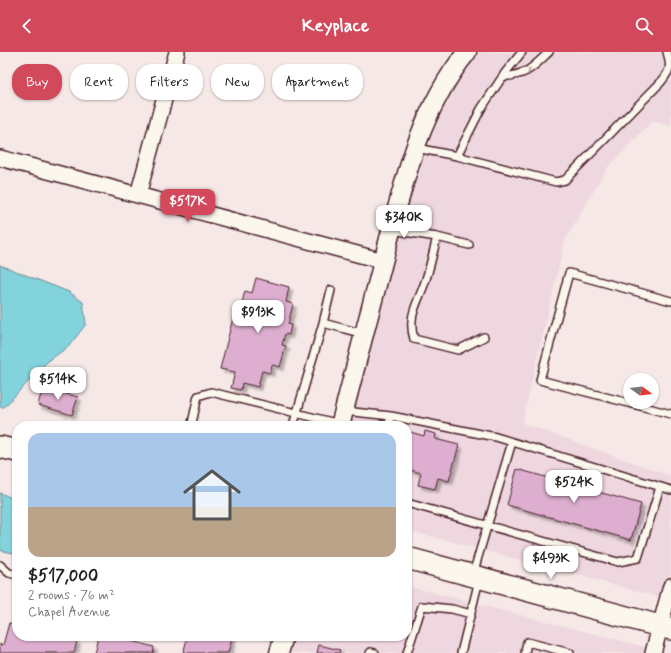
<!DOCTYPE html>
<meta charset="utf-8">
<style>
:root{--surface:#fff;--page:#f2f2f2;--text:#222;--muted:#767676;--accent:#d1495b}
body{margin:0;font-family:Mynerve,sans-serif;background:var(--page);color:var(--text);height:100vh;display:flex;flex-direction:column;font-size:15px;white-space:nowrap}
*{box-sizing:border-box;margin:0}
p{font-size:13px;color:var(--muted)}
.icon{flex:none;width:22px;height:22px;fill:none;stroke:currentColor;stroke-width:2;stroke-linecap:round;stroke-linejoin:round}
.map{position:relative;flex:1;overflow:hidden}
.drawer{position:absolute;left:12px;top:369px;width:400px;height:220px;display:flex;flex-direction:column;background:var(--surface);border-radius:16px;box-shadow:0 1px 3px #0004}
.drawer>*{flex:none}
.banner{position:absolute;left:12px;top:12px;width:400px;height:36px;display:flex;gap:8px}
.needle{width:26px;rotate:105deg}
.buttons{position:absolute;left:623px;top:321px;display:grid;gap:8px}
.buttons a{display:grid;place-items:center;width:36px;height:36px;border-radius:50%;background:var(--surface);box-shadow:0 1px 3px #0004;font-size:20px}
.price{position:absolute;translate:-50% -34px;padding:0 9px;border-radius:8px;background:#fff;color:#222;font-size:13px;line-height:26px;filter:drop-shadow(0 1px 2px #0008)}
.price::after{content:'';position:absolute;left:50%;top:24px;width:12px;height:9px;margin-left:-6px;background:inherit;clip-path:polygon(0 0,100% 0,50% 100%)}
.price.selected{background:var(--accent);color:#fff}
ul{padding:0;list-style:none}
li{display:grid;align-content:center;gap:8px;height:212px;padding:0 16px}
li span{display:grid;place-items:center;height:124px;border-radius:12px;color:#555}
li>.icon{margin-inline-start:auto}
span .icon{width:72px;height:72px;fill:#fffc;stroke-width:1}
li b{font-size:17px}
.chip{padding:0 14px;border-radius:16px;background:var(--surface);box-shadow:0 1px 3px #0004;font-size:14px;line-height:36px}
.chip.selected{background:var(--accent);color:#fff}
header{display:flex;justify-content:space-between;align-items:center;height:52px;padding:0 16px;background:var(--accent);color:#fff;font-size:18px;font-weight:700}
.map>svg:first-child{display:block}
.built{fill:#eed7df}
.water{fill:#82d3dc;stroke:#6c8b95}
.building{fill:#ddaecf;stroke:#4a1f2b;filter:url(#shadow)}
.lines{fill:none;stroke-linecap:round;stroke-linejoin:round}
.service-casing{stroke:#4a1f2b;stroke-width:10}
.minor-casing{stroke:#4a1f2b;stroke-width:18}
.tertiary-casing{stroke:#4a1f2b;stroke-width:21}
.secondary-casing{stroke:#4a1f2b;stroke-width:24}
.service{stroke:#fbf7ec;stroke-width:7}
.minor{stroke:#fbf7ec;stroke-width:15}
.tertiary{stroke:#fbf7ec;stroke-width:18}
.secondary{stroke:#fbf7ec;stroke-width:21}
.oneway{stroke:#ab9695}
</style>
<header><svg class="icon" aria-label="back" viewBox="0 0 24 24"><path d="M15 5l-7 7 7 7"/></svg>Keyplace<svg class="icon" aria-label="search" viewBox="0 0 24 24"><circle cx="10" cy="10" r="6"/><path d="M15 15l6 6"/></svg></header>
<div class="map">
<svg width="671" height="601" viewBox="0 0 671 601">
<defs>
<filter id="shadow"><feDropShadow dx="3.5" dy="3.5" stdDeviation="1" flood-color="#0004"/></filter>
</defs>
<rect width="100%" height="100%" fill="#f5e8e6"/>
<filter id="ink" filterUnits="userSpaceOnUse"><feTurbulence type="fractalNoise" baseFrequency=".025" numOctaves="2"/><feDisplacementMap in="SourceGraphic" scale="8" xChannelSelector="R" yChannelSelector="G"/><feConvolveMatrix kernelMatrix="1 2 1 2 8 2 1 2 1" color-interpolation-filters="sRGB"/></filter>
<g filter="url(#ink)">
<!-- built -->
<path class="built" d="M476,0h195v74l-19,-5 -45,47 -42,72 -43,183 149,53v124l-264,-70v-104h-60l57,-215 30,-91 34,-58z
M407,534l254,65 -1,2h-373l5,-17h115z"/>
<!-- water -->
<path class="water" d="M0,213l69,27 14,10 3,22 -17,22 -22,16 -43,45h-4z
M0,441l17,7v54l-17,-4z"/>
<!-- building -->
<path class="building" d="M256,226l33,9 -3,15 7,2 -5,20 3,1 -2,10 -4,-1 -3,11 4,1 -6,21 -8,-2 -2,8 -8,-2 -4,16 -16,-4 -1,7 -10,-2 4,-16 -15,-3 15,-59 5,1 5,-20 7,2z
M43,335l35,10 -6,18 -34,-10z
M407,379l17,5 1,-5 11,3 -1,5 24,6 -10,36 -11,-3 -3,11 -17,-4 3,-12 -14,-4z
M517,417l124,35 -10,36 -124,-35z
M9,571l8,2v11h43l17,5 -3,12h-74v-9l3,1z
M98,584h15l41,11 -1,6h-59z
M188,584h45l-5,17h-45z
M319,593l21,5 -1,3h-22z"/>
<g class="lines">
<defs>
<path id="service" d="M502,25c26,-3 28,-7 47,-25
M416,96l41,8 99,26 9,-2 96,-98c10,-12 10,-16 6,-30
M457,104l24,-47 24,-36 17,-21
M391,178l46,7 32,8
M437,185c-4,15 -7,31 -12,45 -7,21 -18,34 -11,57l44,11 26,-13
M331,238l-8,33 41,11
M671,249l-102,-28 -29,107 131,34
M344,359l47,5 105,21 175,53
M194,374l-2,-3 6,-27 13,-4 129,32
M293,374l30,-103
M388,374l3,-10
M407,451l211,59 20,-4 22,-71
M0,513l9,8 8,2
M473,522l39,-132
M370,601l1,-1 4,1
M407,601l15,-47 30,3 19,5
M461,601l18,-73
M525,601l2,-11 43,11"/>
<path id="minor" d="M0,106l383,103
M138,143l39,-143
M653,601l18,-67"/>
<path id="tertiary" d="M340,374c14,-55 29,-110 43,-164 19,-73 35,-150 84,-210
M279,601l5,-17"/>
<path id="secondary" d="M0,395l17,4
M407,506l264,71"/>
</defs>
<!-- service casing -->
<use href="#service" class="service-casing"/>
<!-- minor casing -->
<use href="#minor" class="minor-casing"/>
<!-- tertiary casing -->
<use href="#tertiary" class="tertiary-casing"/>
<!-- secondary casing -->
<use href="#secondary" class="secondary-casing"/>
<!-- service -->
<use href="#service" class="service"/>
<!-- minor -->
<use href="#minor" class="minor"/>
<!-- tertiary -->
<use href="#tertiary" class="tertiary"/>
<!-- secondary -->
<use href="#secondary" class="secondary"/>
</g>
<!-- one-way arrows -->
<defs><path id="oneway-chevron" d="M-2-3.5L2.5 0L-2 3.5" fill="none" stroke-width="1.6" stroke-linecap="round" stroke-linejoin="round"/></defs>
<use class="oneway" href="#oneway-chevron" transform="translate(528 18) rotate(-31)"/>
</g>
</svg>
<div class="buttons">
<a><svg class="needle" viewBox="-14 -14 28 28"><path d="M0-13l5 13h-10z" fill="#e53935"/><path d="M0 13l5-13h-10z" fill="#767676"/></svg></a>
</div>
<b class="price selected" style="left:188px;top:171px">$517K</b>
<b class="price" style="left:404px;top:187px">$340K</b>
<b class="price" style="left:258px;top:282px">$913K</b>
<b class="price" style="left:58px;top:349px">$514K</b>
<b class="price" style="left:574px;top:452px">$524K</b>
<b class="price" style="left:551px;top:528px">$493K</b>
<div class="banner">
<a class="chip selected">Buy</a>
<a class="chip">Rent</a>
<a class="chip">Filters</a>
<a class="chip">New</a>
<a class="chip">Apartment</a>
</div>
<section class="drawer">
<ul>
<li><span style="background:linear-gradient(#a9c7e8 60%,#b9a48a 0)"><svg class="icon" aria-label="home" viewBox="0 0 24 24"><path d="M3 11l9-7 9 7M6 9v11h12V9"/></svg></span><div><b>$517,000</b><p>2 rooms · 76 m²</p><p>Chapel Avenue</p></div></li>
</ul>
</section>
</div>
